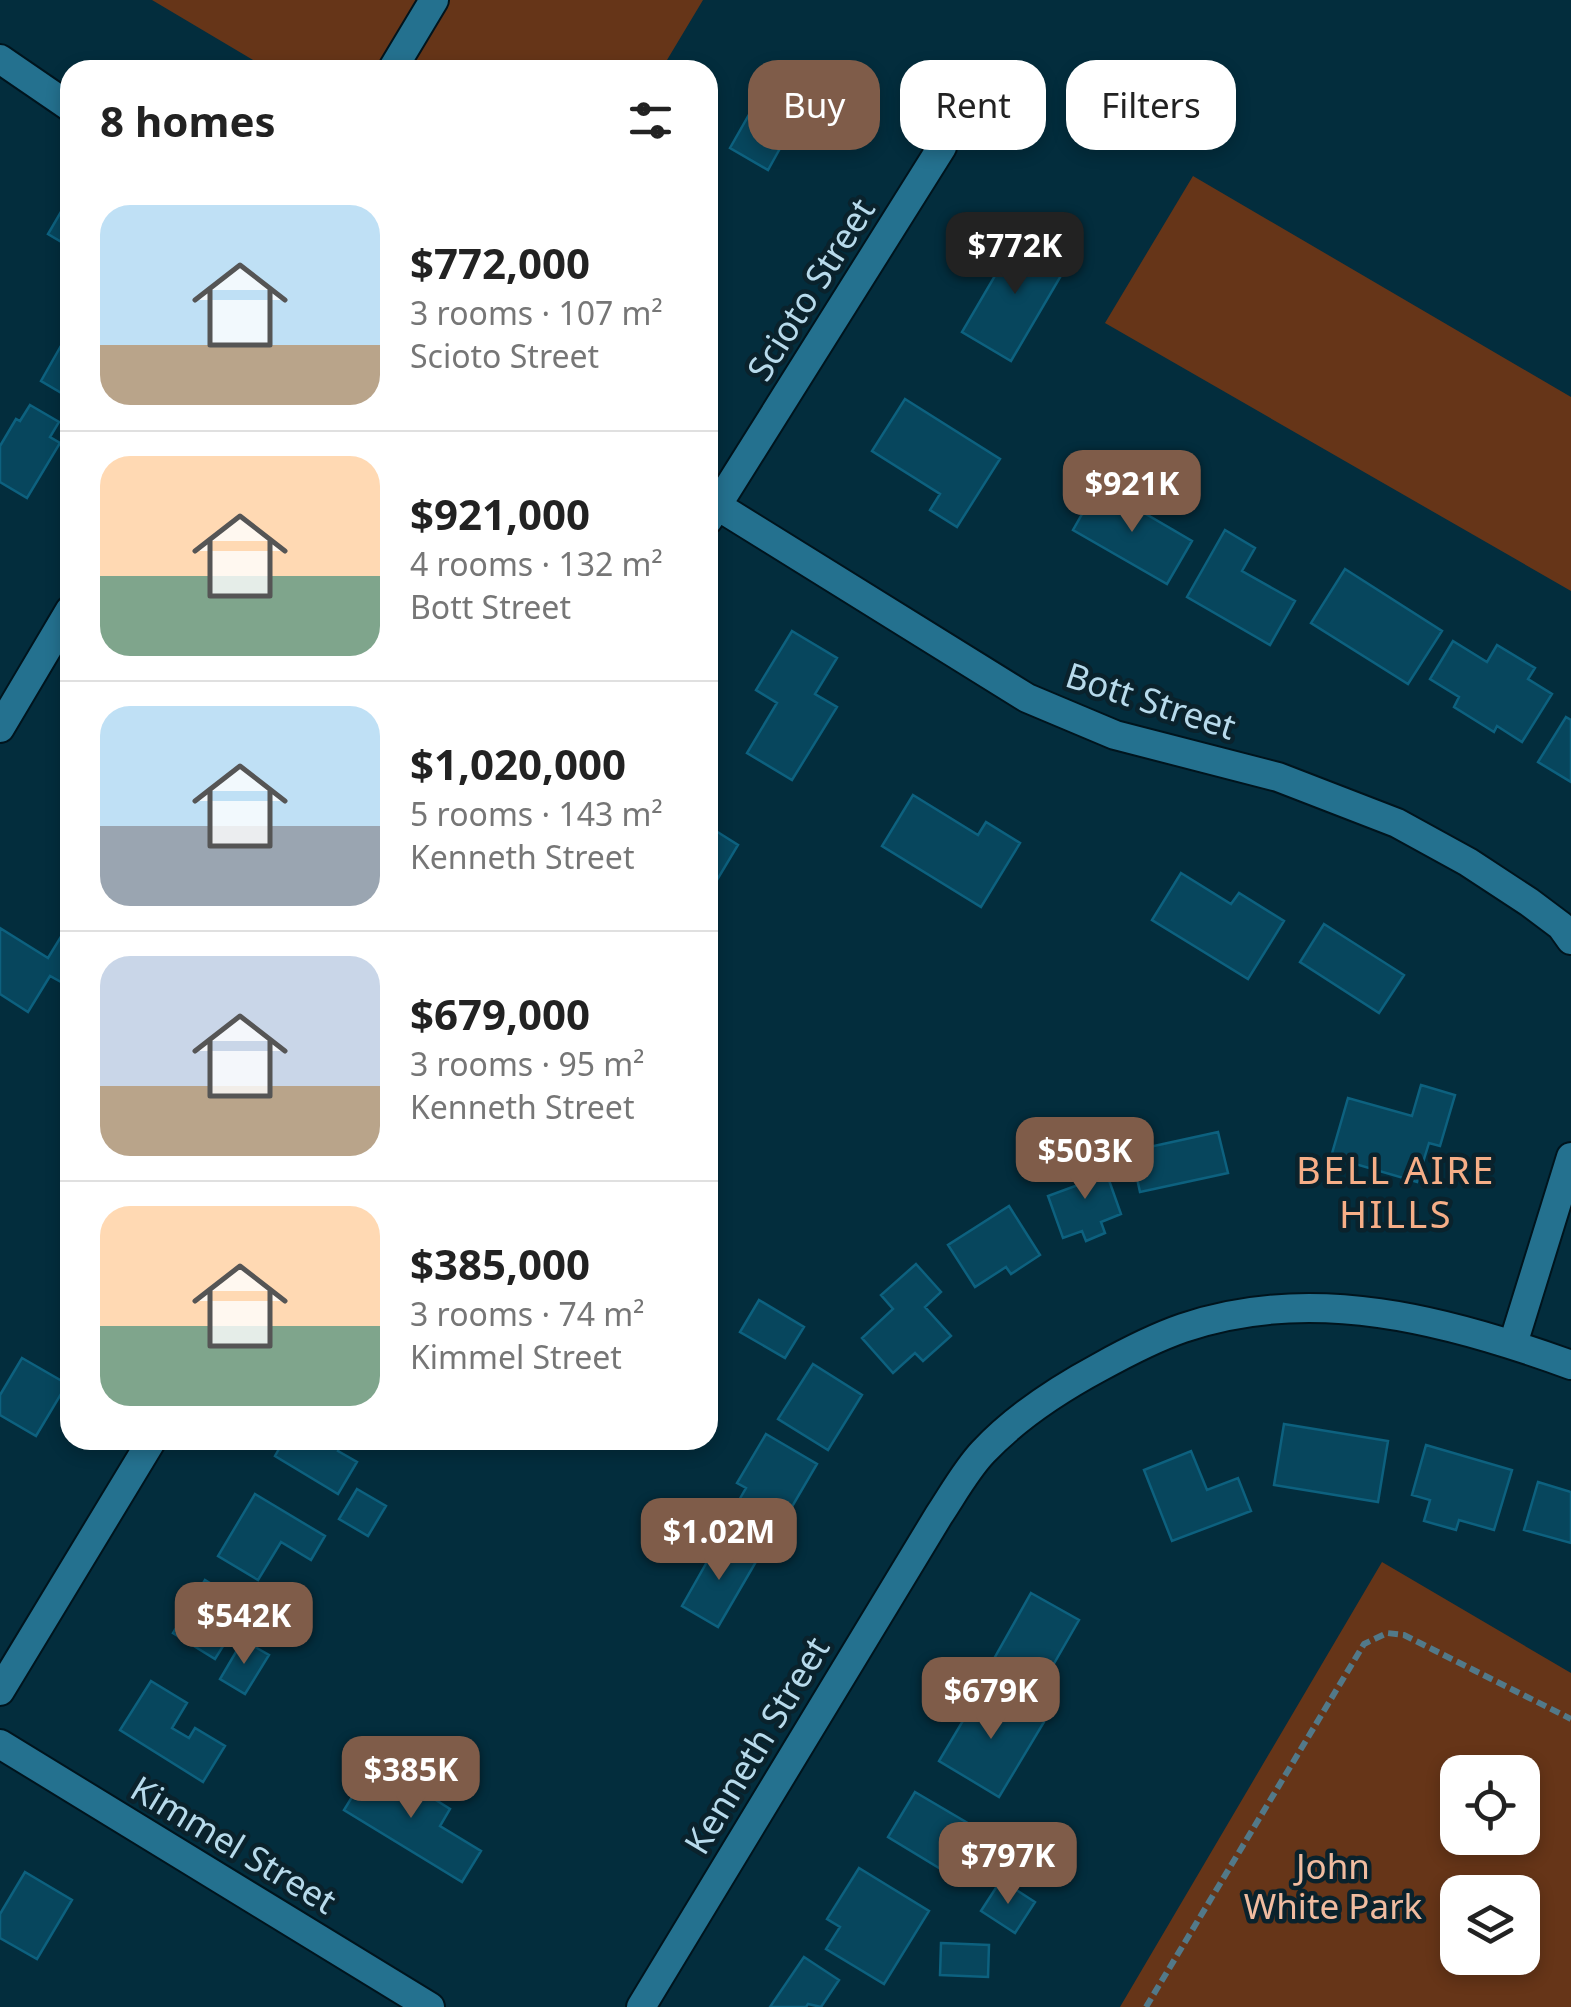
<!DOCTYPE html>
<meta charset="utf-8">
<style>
:root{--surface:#fff;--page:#f6f6f6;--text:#222;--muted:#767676;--line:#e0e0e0;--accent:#7f5c49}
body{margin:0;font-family:"Noto Sans",sans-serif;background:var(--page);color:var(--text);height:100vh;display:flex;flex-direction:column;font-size:38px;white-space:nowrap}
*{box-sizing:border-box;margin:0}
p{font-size:32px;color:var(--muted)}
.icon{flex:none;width:55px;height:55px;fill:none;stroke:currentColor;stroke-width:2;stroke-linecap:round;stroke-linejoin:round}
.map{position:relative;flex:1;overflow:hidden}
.side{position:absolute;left:60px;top:60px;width:658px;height:1390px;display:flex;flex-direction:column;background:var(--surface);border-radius:30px;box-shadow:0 5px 15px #0003}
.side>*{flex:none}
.banner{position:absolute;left:748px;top:60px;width:672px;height:90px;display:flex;gap:20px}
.tools{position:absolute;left:1440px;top:1755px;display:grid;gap:20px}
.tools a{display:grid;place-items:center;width:100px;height:100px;border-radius:20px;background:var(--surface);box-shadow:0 5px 15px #0003;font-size:50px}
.price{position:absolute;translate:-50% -85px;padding:0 22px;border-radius:20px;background:var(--accent);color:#fff;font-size:32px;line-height:65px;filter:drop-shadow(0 2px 5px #0008)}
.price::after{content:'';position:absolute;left:50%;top:60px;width:30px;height:22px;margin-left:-15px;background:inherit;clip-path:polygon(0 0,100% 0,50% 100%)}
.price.on{background:#222;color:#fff}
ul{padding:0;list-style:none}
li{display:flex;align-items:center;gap:30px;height:250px;padding:0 40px}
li+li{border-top:2px solid var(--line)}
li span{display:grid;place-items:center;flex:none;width:280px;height:200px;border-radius:30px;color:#555}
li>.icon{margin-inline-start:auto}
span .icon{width:120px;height:120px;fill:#fffc;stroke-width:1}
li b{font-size:42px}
h2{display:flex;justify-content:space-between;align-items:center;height:120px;padding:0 40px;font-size:42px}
.pill{padding:0 35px;border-radius:30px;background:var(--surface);box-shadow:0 5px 15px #0003;font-size:35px;line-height:90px}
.pill.on{background:var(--accent);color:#fff}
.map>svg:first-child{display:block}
.green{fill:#663518;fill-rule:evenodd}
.building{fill:#07465d;stroke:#0d617f;stroke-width:2.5}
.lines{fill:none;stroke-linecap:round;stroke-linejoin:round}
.minor-casing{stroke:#00141d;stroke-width:32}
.path{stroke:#527989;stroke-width:6;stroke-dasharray:10 5;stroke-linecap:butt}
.minor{stroke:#24718f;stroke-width:28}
.labels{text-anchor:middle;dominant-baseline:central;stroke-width:9;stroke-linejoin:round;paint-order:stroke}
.street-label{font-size:35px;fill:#b7daeb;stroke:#0a222c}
.park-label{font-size:35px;fill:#f0bca0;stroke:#0a222c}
.neighbourhood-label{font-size:38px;letter-spacing:2.5px;fill:#f6ae87;stroke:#0a222c}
</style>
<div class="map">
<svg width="1571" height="2007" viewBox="0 0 1571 2007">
<rect width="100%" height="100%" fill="#032d3d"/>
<!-- green -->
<path class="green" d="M152,0h551l-42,70h-391z
M1193,176l378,221v194l-466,-268z
M1382,1562l189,111v334h-451zM1522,1772v66h-64v-66zM1522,1892v66h-64v-66z"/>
<!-- building -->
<path class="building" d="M767,83l37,22 -36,65 -38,-22z
M69,198l1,1v48l-22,-13z
M1020,233l49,29 -58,99 -49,-29z
M70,330v68l-29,-17z
M905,399l95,60 -43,68 -27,-17 10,-16 -68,-43z
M30,405l29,17 -9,15 10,6 -33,55 -27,-16v-36l16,-27 4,2z
M1098,486l94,55 -25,43 -94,-54z
M1225,530l30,18 -13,23 53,30 -25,44 -83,-48z
M1345,569l97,62 -34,53 -97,-61z
M792,631l45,27 -22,36 22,13 -45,73 -45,-27 30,-50 -21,-13z
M1453,641l34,21 10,-17 38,23 -7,11 24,15 -30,48 -25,-16 -3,6 -40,-25 5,-10 -29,-18z
M1566,717l5,3v62l-33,-20z
M913,795l65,40 8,-13 34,21 -39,64 -99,-61z
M708,826l30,19 -30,50z
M1181,873l50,31 8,-11 45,28 -36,58 -96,-59z
M1324,924l80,51 -25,38 -79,-51z
M0,928l48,30 14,-23 8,5v47l-20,-11 -22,36 -28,-18z
M1421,1085l34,10 -15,51 -11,-3 -12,39 -86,-25 17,-59 64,18z
M1218,1132l10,41 -88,19 -9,-41z
M1086,1155l7,19 12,-5 16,45 -20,8 4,11 -19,8 -4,-10 -19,7 -15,-42 30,-11 -9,-24z
M1009,1206l31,49 -29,19 -5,-7 -31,20 -27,-42z
M916,1264l25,28 -16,15 26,29 -28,25 -8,-8 -22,20 -31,-35 31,-29 -12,-14z
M759,1300l45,27 -19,31 -45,-26z
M22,1358l45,26 -31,52 -36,-21v-20z
M813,1364l49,31 -34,55 -50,-31z
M1284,1424l104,17 -10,61 -104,-17z
M766,1434l51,30 -41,70 -42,-25 12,-21 -9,-5z
M284,1440h60l-6,11 19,11 -19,32 -63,-38z
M1426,1445l86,25 -18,60 -35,-10 -3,10 -32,-9 6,-21 -18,-5z
M1191,1451l16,39 31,-12 13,33 -79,30 -28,-71z
M1538,1482l33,10v51l-47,-13z
M357,1489l29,17 -18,30 -29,-17z
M255,1494l70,42 -14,24 -30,-18 -23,38 -40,-24z
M720,1539l37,21 -39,67 -36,-21z
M205,1580l43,26 -33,53 -42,-26z
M1031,1593l48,27 -46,80 -47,-27z
M243,1640l26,15 -24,39 -25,-15z
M151,1681l36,22 -15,25 17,10 6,-10 30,18 -22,36 -83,-52z
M983,1687l61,35 -45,75 -60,-36z
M374,1761l76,48 -10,17 41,25 -19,31 -118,-72z
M915,1792l56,33 -27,46 -56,-34z
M859,1868l70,43 -45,73 -58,-35 14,-22 -13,-8z
M25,1872l47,28 -35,59 -37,-21v-24z
M1001,1880l34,22 -20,31 -34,-22z
M941,1943l48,2 -1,32 -48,-2z
M804,1957l35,23 -18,27 -13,-3 -2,3h-36z"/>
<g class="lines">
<defs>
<path id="minor" d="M0,59l70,48
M392,70l42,-70
M708,500l319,198 88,37 163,42 119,46 71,39 61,40 32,24 10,14
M708,520l234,-373
M0,728l70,-118
M1513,1344l58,-187
M0,1691l152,-251
M0,1744l430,263
M641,2007l298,-492c14,-21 27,-45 44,-63 32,-34 76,-63 117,-85 27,-15 54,-29 83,-39 129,-44 265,-8 388,37"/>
</defs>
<!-- minor casing -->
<use href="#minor" class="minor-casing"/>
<!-- path -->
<path class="path" d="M1146,2007l218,-363 23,-11 17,2 167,84"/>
<!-- minor -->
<use href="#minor" class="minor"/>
</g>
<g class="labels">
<!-- street labels -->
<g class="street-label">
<text transform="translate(810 289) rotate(-58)">Scioto Street</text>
<text transform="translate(1151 700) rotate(18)">Bott Street</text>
<text transform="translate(756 1745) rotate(-59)">Kenneth Street</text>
<text transform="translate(234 1844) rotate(31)">Kimmel Street</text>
</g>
<!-- park labels -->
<g class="park-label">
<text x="1333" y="1865">John<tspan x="1333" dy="40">White Park</tspan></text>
</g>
<!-- neighbourhood labels -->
<g class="neighbourhood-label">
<text x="1396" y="1169">BELL AIRE<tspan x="1396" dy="44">HILLS</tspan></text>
</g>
</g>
</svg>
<div class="tools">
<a><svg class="icon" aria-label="locate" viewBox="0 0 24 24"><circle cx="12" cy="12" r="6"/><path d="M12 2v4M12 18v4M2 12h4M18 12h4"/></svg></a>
<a><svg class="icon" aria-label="layers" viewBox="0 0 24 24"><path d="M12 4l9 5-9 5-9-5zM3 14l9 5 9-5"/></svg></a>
</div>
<b class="price on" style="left:1015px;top:297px">$772K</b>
<b class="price" style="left:1132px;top:535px">$921K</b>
<b class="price" style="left:1085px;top:1202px">$503K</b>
<b class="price" style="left:719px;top:1583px">$1.02M</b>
<b class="price" style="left:244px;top:1667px">$542K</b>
<b class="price" style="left:991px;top:1742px">$679K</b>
<b class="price" style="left:411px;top:1821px">$385K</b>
<b class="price" style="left:1008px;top:1907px">$797K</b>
<div class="banner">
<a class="pill on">Buy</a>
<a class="pill">Rent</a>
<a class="pill">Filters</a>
</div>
<section class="side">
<h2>8 homes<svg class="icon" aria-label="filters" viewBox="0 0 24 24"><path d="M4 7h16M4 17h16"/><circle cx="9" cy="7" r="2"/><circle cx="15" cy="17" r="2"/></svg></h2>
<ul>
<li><span style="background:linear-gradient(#bfe0f5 70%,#b9a48a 0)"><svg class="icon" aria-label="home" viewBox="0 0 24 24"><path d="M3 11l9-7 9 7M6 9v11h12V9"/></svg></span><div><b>$772,000</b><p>3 rooms · 107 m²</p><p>Scioto Street</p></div></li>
<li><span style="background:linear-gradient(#ffd9b3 60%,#7fa58c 0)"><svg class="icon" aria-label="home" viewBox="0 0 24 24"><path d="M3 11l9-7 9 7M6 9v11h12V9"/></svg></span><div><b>$921,000</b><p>4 rooms · 132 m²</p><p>Bott Street</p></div></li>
<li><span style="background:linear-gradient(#bfe0f5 60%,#9aa5b1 0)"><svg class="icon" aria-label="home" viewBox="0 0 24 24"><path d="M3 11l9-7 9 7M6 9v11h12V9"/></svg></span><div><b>$1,020,000</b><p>5 rooms · 143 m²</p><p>Kenneth Street</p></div></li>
<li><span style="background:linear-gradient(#c9d6e8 65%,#b9a48a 0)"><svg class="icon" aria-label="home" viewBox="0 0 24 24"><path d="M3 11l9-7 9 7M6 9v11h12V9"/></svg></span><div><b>$679,000</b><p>3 rooms · 95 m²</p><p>Kenneth Street</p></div></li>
<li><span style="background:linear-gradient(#ffd9b3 60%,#7fa58c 0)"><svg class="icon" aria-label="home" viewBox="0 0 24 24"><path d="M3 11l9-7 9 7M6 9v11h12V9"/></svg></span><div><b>$385,000</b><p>3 rooms · 74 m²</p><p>Kimmel Street</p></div></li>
</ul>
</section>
</div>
